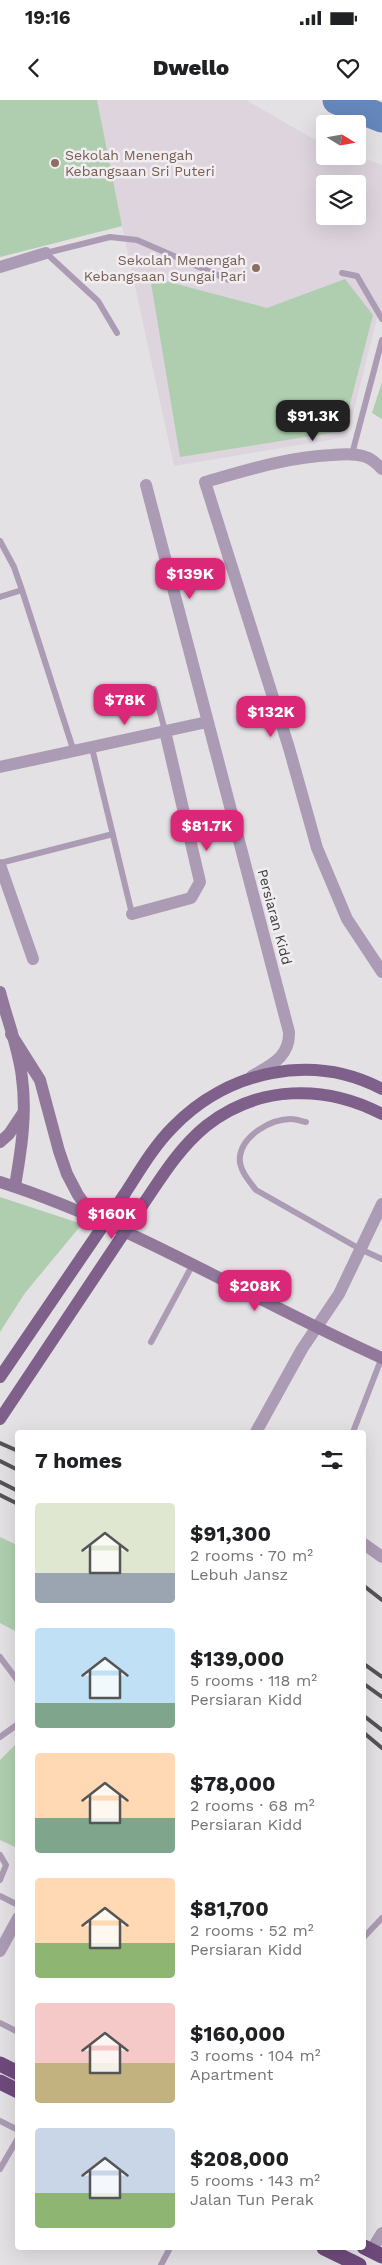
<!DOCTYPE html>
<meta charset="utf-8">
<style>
:root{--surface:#fff;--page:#f2f2f2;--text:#202124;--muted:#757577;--accent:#db2777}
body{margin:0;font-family:"Work Sans",sans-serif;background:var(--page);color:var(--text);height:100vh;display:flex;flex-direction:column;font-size:19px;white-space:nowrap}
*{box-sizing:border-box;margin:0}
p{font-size:16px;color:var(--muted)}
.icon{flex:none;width:28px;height:28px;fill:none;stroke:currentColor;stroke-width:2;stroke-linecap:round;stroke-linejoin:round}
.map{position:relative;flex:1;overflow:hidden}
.drawer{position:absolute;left:15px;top:1330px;width:351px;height:820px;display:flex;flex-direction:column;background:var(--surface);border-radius:5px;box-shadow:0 5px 20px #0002}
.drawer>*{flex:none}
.needle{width:32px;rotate:101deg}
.tools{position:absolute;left:316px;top:15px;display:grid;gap:10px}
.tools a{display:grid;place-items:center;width:50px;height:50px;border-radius:5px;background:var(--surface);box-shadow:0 5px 20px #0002;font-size:25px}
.price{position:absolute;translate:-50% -42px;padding:0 11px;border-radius:10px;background:var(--accent);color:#fff;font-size:16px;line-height:32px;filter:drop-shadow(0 1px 2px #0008)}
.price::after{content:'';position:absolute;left:50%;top:30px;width:15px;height:11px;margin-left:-8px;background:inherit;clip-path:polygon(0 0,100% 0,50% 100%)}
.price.active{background:#222;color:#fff}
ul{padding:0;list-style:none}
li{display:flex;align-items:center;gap:15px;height:125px;padding:0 20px}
li span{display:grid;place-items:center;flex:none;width:140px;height:100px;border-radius:5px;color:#555}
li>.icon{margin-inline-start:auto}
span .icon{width:60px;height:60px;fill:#fffc;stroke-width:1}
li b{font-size:21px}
h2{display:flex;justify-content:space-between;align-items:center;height:60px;padding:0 20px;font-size:21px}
.status{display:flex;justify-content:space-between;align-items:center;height:35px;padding:0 25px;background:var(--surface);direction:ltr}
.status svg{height:14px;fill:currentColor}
header{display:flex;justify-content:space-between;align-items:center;height:65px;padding:0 20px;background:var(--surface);font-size:22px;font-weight:800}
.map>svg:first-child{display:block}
.built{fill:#ddd4dd;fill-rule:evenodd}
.green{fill:#afceaf}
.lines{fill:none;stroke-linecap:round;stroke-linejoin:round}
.river{stroke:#6587bb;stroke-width:29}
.lane{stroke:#ac9bb4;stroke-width:6}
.street{stroke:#ac9bb4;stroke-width:12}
.secondary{stroke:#92799c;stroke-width:12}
.primary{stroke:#7e608b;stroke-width:12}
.highway{stroke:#6e4a7c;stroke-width:15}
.rail{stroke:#555455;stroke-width:4}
.primary-bridge{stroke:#7e608b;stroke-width:12}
.education-dot{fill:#8d6e63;stroke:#f1eef1;stroke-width:2}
.labels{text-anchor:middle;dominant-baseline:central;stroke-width:5;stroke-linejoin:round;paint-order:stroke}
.education-label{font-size:14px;fill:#785e54;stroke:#f1eef1;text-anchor:start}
.street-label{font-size:14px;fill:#3d3c3d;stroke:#f1eef1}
</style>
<div class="status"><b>19:16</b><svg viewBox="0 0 49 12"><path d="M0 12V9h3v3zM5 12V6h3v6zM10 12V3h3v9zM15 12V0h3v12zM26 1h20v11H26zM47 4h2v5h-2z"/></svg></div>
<header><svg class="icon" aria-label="back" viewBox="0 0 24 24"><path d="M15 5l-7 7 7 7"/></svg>Dwello<svg class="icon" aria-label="heart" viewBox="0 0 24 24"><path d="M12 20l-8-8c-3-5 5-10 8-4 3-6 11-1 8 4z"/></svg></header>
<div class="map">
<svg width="382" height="2165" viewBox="0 0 382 2165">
<rect width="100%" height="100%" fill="#e4e1e4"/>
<!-- built -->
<path class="built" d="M0,0h246l64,37 15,6v13h33l24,9v146l-3,-1 -32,127 -173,29 -52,-240 -122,31zM325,84h33v32h-33z"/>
<!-- green -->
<path class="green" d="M0,0h97l25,126 -122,31z
M150,177l117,31 78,-29 28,36 -30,116 -163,26z
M382,282v37l-10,-6z
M0,1097l82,27 -57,69 -25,39z
M0,1437l17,8v87l-17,-9z
M17,1643v105l-17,-8v-80z"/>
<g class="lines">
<!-- river -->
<path class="river" d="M337,0l45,18"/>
<!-- lane -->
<path class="lane" d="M46,153l64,-16 27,3 92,40
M46,153l52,48 19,32
M342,173l15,3 25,43
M352,354l30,-114
M0,441l14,26 8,23 52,162
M0,497l22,-7
M154,589l11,42
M92,648l40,166
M0,763l113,-29
M306,1022c-5,-1 -10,-3 -15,-3 -20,0 -48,16 -51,37 -2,13 9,25 16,34l104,59 22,10
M151,1242l42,-78
M353,1332l29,-75
M0,1557l18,24
M0,1637l18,-13
M0,1755l6,10 -6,15
M0,1796l18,9
M364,1837l18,-19
M0,1923l18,9
M0,2021l18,9
M0,2069l18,-31
M161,2165l9,-17"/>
<!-- street -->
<path class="street" d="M0,167l46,-14
M382,369c-6,-6 -11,-11 -19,-13 -10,-3 -21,-2 -31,-1 -44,2 -85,15 -127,27l84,266 28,100 30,71 35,53
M146,385l143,547c1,25 -18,33 -37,44
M0,667l207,-45
M0,765l33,94
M132,814l59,-16 9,-16 -35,-151
M256,1332l46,-83 37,-55 43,-90
M364,1444l18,13
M0,1851l18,-33
M371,2151l11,-18"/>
<!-- secondary -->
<path class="secondary" d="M0,892c7,28 19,57 22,86 5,36 -1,73 -7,108
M11,934l29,46 19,71 8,23 11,21 15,21
M0,1042l9,-8 14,-21
M0,1082c134,43 254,119 382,176"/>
<!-- primary -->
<path class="primary" d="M124,1095c15,-23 29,-48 49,-68 54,-56 139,-75 209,-38
M142,1106c19,-28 37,-58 64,-80 52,-41 119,-42 176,-12"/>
<!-- highway -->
<path class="highway" d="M0,1964l18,9
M0,1982l18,9
M364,2147l18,9
M324,2148l35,17"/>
<!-- rail -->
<path class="rail" d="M0,1343l18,8
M0,1361l18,9
M0,1382l18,9
M0,1395l18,9
M364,1486l18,14
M364,1564l18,13
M364,1584l18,13
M364,1616l18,14
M364,1633l18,15"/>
<!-- primary-bridge -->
<path class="primary-bridge" d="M0,1277l124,-182
M0,1319l142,-213"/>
</g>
<!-- markers -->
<g class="education-dot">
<circle cx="55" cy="63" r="5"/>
<circle cx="256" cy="168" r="5"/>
</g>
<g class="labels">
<!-- education labels -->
<g class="education-label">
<text x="65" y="55">Sekolah Menengah<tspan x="65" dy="16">Kebangsaan Sri Puteri</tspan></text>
<text x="246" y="160" text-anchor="end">Sekolah Menengah<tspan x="246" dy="16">Kebangsaan Sungai Pari</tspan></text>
</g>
<!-- street labels -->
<g class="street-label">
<text transform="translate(275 817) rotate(75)">Persiaran Kidd</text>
</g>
</g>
</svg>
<div class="tools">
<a><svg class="needle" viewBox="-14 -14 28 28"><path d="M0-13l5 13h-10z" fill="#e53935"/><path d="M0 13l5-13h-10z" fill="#757577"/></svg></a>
<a><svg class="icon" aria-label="layers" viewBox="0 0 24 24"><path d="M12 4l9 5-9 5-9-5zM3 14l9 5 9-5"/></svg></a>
</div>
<b class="price active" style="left:313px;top:342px">$91.3K</b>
<b class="price" style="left:190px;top:500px">$139K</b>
<b class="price" style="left:125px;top:626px">$78K</b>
<b class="price" style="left:271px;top:638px">$132K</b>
<b class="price" style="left:207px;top:752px">$81.7K</b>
<b class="price" style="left:112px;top:1140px">$160K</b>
<b class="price" style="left:255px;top:1212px">$208K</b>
<section class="drawer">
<h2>7 homes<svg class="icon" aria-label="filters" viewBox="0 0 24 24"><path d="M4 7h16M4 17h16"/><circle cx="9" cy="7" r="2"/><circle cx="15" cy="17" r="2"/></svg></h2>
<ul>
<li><span style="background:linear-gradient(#dfe7d0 70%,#9aa5b1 0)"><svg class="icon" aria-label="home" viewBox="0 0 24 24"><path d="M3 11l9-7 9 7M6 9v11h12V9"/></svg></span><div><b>$91,300</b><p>2 rooms · 70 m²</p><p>Lebuh Jansz</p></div></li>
<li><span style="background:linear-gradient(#bfe0f5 75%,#7fa58c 0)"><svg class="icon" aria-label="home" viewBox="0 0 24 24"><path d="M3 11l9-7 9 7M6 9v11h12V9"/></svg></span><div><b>$139,000</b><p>5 rooms · 118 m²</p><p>Persiaran Kidd</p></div></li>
<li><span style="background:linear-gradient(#ffd9b3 65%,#7fa58c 0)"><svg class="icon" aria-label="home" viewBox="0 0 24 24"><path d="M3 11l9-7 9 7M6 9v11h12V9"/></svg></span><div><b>$78,000</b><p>2 rooms · 68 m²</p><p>Persiaran Kidd</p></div></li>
<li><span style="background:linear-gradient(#ffd9b3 65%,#8fb573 0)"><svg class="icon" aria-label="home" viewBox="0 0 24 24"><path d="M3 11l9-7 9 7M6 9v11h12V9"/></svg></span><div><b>$81,700</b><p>2 rooms · 52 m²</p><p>Persiaran Kidd</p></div></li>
<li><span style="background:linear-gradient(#f6c9c9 60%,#c2b280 0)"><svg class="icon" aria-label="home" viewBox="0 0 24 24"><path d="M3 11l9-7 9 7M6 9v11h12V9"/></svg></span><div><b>$160,000</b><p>3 rooms · 104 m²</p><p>Apartment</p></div></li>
<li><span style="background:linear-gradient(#c9d6e8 65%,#8fb573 0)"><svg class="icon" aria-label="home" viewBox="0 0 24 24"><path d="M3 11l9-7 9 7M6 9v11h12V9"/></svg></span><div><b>$208,000</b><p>5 rooms · 143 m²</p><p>Jalan Tun Perak</p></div></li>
</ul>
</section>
</div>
